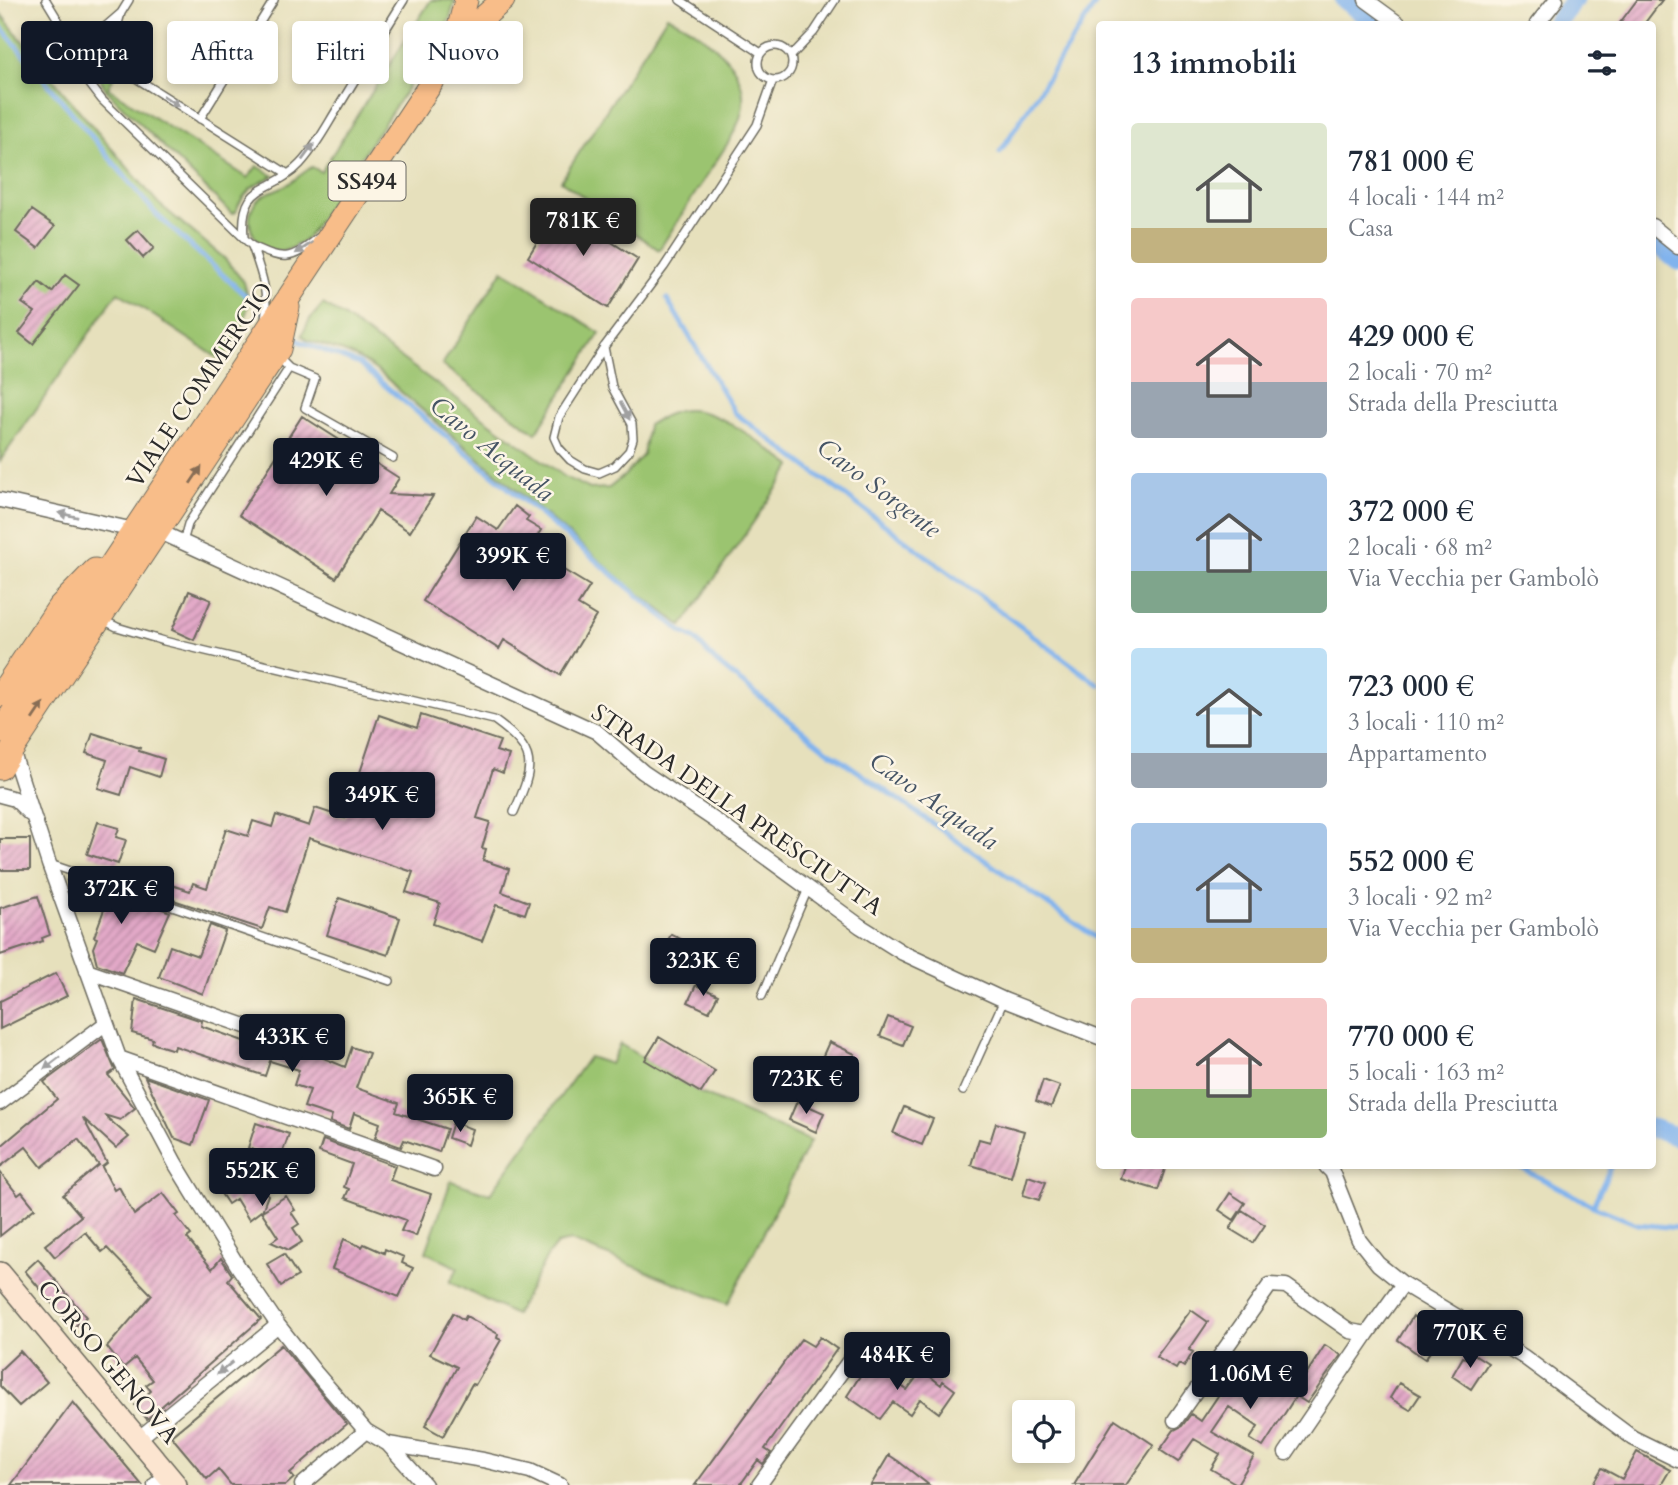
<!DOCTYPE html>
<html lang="it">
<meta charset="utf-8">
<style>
:root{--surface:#fff;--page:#f6f6f7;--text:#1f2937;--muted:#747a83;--accent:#111827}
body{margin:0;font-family:Cardo,serif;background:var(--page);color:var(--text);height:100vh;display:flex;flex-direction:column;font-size:26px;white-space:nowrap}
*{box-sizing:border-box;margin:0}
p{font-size:23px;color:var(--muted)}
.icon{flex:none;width:38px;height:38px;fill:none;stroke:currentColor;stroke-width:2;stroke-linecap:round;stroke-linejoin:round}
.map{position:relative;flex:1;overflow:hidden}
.drawer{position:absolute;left:1096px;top:21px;width:560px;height:1148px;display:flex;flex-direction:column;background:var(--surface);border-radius:7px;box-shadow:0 4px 10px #0003}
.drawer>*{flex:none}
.top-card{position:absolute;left:21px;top:21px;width:665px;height:63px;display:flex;gap:14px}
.controls{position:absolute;left:1012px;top:1400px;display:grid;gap:14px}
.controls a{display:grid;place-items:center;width:63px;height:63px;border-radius:7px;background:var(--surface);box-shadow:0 4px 10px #0003;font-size:35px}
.price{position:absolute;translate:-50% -60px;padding:0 16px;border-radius:7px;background:var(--accent);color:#fff;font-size:23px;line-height:46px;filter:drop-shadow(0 2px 4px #0008)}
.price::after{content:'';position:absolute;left:50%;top:42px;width:21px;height:16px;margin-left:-10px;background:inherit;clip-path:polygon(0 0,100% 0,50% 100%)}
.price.selected{background:#222;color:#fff}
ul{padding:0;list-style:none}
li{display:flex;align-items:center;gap:21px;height:175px;padding:0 35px}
li span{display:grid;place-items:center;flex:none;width:196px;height:140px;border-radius:7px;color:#555}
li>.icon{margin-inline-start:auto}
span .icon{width:84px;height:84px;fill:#fffc;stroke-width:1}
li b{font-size:30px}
h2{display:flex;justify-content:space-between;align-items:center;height:84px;padding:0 35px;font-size:30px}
.chip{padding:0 24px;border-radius:7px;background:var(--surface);box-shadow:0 4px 10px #0003;font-size:24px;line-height:63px}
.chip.selected{background:var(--accent);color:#fff}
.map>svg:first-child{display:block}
.green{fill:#9bc46f;stroke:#63784d;stroke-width:2}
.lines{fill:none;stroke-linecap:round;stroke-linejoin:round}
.stream{stroke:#81b3ed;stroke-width:5}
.canal{stroke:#81b3ed;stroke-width:19}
.building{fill:url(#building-hatch)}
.service-casing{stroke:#6c6a5e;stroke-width:10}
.minor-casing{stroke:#6c6a5e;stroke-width:17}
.secondary-casing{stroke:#6c6a5e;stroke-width:24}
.primary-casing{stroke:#6c6a5e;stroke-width:25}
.service{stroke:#fff;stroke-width:7}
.minor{stroke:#fff;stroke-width:14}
.secondary{stroke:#fce5d0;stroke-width:21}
.primary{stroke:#f8bd89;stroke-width:23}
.oneway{fill:#a0a0a0}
.oneway2{fill:#876d55}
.labels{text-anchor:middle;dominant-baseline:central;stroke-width:5;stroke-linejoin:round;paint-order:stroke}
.shield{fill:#fcf5e5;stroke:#6a6863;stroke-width:2}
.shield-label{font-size:23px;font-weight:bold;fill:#2b2b2b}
.street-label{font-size:24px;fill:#2b2b2b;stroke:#fcf5e5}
.water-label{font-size:26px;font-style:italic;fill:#455465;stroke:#fcf5e5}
</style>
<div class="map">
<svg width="1678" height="1485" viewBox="0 0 1678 1485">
<defs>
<pattern id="building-hatch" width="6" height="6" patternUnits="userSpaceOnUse" patternTransform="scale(1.75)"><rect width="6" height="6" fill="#e3a9c8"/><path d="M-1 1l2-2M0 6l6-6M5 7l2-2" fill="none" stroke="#b88aa3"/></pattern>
</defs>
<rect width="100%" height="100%" fill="#fcf5e5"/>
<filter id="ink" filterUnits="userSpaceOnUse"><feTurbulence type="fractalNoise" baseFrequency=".0143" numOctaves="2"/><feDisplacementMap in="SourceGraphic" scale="14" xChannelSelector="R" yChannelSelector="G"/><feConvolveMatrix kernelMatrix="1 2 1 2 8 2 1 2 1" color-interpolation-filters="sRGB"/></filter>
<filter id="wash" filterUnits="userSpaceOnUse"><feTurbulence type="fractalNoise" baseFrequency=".00686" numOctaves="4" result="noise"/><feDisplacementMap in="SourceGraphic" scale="28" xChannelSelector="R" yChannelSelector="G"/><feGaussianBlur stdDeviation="1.57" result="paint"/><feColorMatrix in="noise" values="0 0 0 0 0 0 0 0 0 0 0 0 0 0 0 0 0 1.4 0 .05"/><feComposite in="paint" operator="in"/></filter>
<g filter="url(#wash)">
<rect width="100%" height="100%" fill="#e6e0bc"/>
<!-- green -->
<path class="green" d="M431,0h24l-5,18 -11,23 -132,197c-8,6 -15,11 -24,13 -23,3 -41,-24 -30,-45 8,-14 24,-15 37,-23 7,-5 14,-11 22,-16l9,5z
M0,13l65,81 93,109 66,55 20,24 5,19 -6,25 -22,34 -103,-68 -118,169z
M667,16c34,16 85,50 75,95 -5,22 -21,42 -33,61 -17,26 -33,52 -50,78l-98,-69z
M107,47l7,29 -6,12 140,90 9,-12 17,10c-19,8 -32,16 -38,36l-4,2 -126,-124 -5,-10z
M503,270l97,63 -64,100 -94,-68z
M323,304l20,12 222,161 25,12 19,-1 16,-13 18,-20 5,-30c12,-7 25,-15 40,-15 34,0 77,37 104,56l-110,160 -53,-40 -229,-195c-31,-32 -52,-39 -93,-51l-5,-5 8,-16z
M620,1044l81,49 109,48 -82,163 -157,-63 -14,3 -9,11 -33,60 -65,-33 8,-14 -32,-16 25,-71 39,13 99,-137 21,7z"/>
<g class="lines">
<!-- stream -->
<path class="stream" d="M0,26l156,188 112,102
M1000,152l98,-152
M667,299l68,114 364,272
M289,333l10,8 60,23 323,268 12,6 23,25 106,84 276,193
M1518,1166l75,40 44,18 41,4
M1593,1206l18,-40"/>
<!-- canal -->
<path class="canal" d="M1344,0l34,24
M1555,24l19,-24
M1652,240l26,21
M1652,1128l26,9"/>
</g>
<g id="blocks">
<!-- building -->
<path class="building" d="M1637,0h25l-18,24h-25z
M558,208l80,51 -30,49 -80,-51z
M32,210l23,16 -17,22 -22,-16z
M138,230l16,18 -11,10 -16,-18z
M65,275l14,10 -46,59 -14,-11 16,-21 -13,-9 17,-21 13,10z
M302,416l97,62 -10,16 44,2 -23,36 -32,-21 -42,67 -97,-63z
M515,506l14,11 -3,4 15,9 -12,19 61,37 -12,19 18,11 -36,59 -56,-35 -5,9 -76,-48 53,-85 22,14z
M189,591l22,9 -17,40 -22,-10z
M379,715l38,13 4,-13 79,26 -4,10 13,4 -6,18 -10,-4 -16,49 13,4 -8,26 4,1 -3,11 26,9 -7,23 27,10 -4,12 -29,-9 -14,36 -49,-17 7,-21 -34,-11 7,-20 -104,-34 -24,74 -15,-5 -8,22 -110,-36 4,-13 34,11 3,-8 14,5 19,-59 22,7 5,-15 19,6 4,-12 33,11 6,-18 30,10z
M93,733l47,15 -1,3 25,8 -5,18 -29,-10 -9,28 -23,-7 9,-28 -21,-7z
M98,822l21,6 -3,9 10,3 -8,24 -31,-10z
M0,839h30v31h-30z
M67,881l48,14v2l32,12 2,-5 21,8 -16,36 -17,-7 -15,32 -25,-9 -4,-16 4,-10 -3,-1 12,-33 -34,-6z
M38,896l12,39 -8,3 1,3 -43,14v-47z
M339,898l61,20 -12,37 -61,-20z
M210,925l15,6 -22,63 -44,-17 11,-31 28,10z
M671,934l19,10 -8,17 -20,-8z
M56,973l11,23 -67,33v-28z
M696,985l22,10 -9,17 -21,-10z
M136,999l66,22 -1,5 45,16 2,-5 49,17 10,-3 38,16 7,-20 17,6 -13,35 43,15 -3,9 51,17 -8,23 -35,-12 -3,7 -26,-9 5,-15 -26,-10 -5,16 -19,-7 2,-6 -28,-9 6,-17 -16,-5 5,-15 -29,-9 -5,15 -90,-30 -1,4 -19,-6 -3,-2 1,-3 -21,-6z
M888,1017l23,9 -8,19 -23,-9z
M659,1037l56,34 -14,22 -56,-33z
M102,1039l13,31 -7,5 27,33 -15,12 -16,-5 25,22 -13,11 -33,-30 24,45 -5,4 12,23 5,-3 15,28 29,-22 16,21 -3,2 15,19 -4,3 25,31 9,-11 11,17 -4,5 33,39 -114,100 -12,-14 16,-14 -5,-6 7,-5 -18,-22 -12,10 -16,-21 45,-52 -45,-47 -5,4 -17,-20 -30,25 -10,-12 36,-29 -18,-21 36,-30 -21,-26 -36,28 -16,-20 -26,20v-20l57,-48 -13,-17z
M829,1042l26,12 -7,17 -27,-11z
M145,1077l64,23 -16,45 -19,-7z
M1043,1080l17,6 -9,21 -15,-6z
M797,1101l27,12 -8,19 -27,-12z
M904,1107l29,12 -11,26 -29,-12z
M453,1122l19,7 -5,16 -19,-7z
M256,1123l33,11 -9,26 -32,-12z
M996,1123l28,8 -13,46 -40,-12 8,-26 11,3z
M323,1140l72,26 -5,14 41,14 -15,42 -15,-5 5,-11 -61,-22 4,-9 -5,-2 8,-23 -33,-12z
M1125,1166h41l-8,24 -37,-11z
M236,1168l14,22 11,-6 7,11 -6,16 24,-15 9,14 -4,2 8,12 -6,4 9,14 -13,8 -18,-8 7,-5 -17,-26 -12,9 -13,-21 -8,5 -14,-21z
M0,1172l18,23 4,-3 13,16 -35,28z
M1028,1176l18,6 -7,18 -16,-5z
M1230,1193l15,10 -11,17 -15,-10z
M1242,1210l23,15 -12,18 -23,-14z
M344,1239l18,8 2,-3 20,9 1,-4 19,8 -2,6 11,5 -14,29 -67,-28z
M284,1254l14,22 -17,10 -14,-22z
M38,1259l48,58 -13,11 -48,-57z
M1191,1310l17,12 -19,28 4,2 -9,15 -5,-3 -3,5 -20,-12z
M453,1313l11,7 2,-4 32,18 -1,4 4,2 -26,45 -3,-1 -29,52 -18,-10 32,-59 -27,-13z
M1413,1316l29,18 -17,25 -27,-19z
M820,1337l17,12 -72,100 6,4 -8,11 -5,-4 -18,25h-45l106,-146 12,7z
M281,1345l66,79 -57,49 4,5 -8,7h-55l-13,-16 -11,10 -36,-43z
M1325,1345l16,10 -34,48 -11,-7 -33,51 -13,-8 8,-12 -29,-20 -17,25 42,24 -17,28 -26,-15 9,-15 -26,-15 -16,23 -18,-12 14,-20 8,-4 9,-12 10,7 31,-46 13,8 18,-27 38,26z
M20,1351l27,31 -28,24 -19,-20v-16z
M1471,1352l17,11 -17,26 -19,-13 11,-19 4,2z
M869,1362l38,28 15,-20 19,15 2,-4 12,9 -16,23 -19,-14 -10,15 -17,-12 -13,17 -33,-23z
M1399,1383l21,12 -10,15 -20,-12z
M73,1402l69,83h-131z
M1115,1419l39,26 -28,40h-52z
M1637,1452l33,18 -9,15h-69l10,-17 20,11z
M889,1455l9,6 31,24h-58z"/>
</g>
</g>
<g filter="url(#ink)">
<use href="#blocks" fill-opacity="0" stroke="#6c6a5e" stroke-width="2"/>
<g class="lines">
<defs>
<path id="service" d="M46,0l31,51 8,27 17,22 150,146c31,14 38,16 66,-8
M680,0l81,53
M121,13c-6,20 -11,39 2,57l165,104
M758 63a17 17 0 1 1 34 0a17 17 0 1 1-34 0Z
M77,51l44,-38 8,-13
M792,55l22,-23 21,-32
M200,119l74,-119
M244,238c-5,-58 27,-43 56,-74 16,-17 27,-39 39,-58 22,-36 43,-71 65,-106
M252,246c9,26 17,46 13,74
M604,347l8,40 20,37 1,15 -4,12 -14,15 -16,7 -14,-4 -15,-9 -11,-12 -5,-11 5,-20 45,-70 60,-80 93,-142 16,-45
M289,368l26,11 -10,29 88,50
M183,542l5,-18 101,-156 -10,-10
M103,620l14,7 47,14 330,79c44,32 41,44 20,92
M50,864l340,117
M762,996l46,-107
M963,1091l41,-91"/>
<path id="minor" d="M1366,0l33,24
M1537,24l19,-24
M1652,226l26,21
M0,500l134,30
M158,531l439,201 46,40 73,49 144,105 43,27 101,47 95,37
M12,750l37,114 70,194 56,105 64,105 39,57 37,47 51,59 22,13 95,16 47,11 30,14
M0,795l15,4 15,15
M87,971l213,74
M119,1058l315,111
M0,1103l105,-79
M1326,1166l6,6 27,68 19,24 25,20 121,73 109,81 45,22
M1175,1420l95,-135 16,1 64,45 17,3 36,-50
M138,1439l140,-114
M388,1444l37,41
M1286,1453l81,-119
M155,1485l12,-10
M302,1485l64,-54
M759,1485l99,-136"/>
<path id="secondary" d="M0,1273l176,212"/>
<path id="primary" d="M455,43l11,-43
M0,695l59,-88 36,-37
M0,732l442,-665 44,-52 17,-15
M0,768l279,-419 9,-42"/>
</defs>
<!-- service casing -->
<use href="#service" class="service-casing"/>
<!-- minor casing -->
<use href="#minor" class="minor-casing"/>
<!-- secondary casing -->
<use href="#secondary" class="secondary-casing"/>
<!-- primary casing -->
<use href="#primary" class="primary-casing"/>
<!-- service -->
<use href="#service" class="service"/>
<!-- minor -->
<use href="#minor" class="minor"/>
<!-- secondary -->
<use href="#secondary" class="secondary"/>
<!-- primary -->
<use href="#primary" class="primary"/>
</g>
<!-- one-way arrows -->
<defs><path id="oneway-solid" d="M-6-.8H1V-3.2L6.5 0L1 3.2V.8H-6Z" transform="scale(1.75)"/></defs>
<g class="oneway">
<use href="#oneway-solid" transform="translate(171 101) rotate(33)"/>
<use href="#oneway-solid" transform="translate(308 152) rotate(-54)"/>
<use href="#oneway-solid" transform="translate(304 248) rotate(146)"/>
<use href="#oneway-solid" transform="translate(625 411) rotate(62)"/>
<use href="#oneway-solid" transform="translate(68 515) rotate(-167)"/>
<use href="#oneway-solid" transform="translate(52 1063) rotate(143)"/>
<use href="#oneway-solid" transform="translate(225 1368) rotate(141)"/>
</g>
<g class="oneway2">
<use href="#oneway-solid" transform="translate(196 475) rotate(-56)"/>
<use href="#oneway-solid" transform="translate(38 711) rotate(-56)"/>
</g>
</g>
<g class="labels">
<!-- shield labels -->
<rect class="shield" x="328.5" y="161.5" width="77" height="39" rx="5"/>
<g class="shield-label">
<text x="367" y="181">SS494</text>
</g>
<!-- street labels -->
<g class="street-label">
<text transform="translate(200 385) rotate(-56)">VIALE COMMERCIO</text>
<text transform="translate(737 810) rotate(35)">STRADA DELLA PRESCIUTTA</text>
<text transform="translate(108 1362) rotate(50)">CORSO GENOVA</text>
</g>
<!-- water labels -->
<g class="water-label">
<text transform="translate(492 449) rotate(39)">Cavo Acquada</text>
<text transform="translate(879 488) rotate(37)">Cavo Sorgente</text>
<text transform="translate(934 801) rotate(35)">Cavo Acquada</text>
</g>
</g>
</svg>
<div class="controls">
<a><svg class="icon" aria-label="locate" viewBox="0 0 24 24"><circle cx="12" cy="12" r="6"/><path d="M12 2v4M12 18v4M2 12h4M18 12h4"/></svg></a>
</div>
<b class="price selected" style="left:583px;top:258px">781K €</b>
<b class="price" style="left:326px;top:498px">429K €</b>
<b class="price" style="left:513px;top:593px">399K €</b>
<b class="price" style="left:382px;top:832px">349K €</b>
<b class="price" style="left:121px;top:926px">372K €</b>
<b class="price" style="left:703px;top:998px">323K €</b>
<b class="price" style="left:292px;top:1074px">433K €</b>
<b class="price" style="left:806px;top:1116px">723K €</b>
<b class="price" style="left:460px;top:1134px">365K €</b>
<b class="price" style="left:262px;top:1208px">552K €</b>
<b class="price" style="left:1470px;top:1370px">770K €</b>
<b class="price" style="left:897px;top:1392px">484K €</b>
<b class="price" style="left:1250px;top:1411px">1.06M €</b>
<div class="top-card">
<a class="chip selected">Compra</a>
<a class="chip">Affitta</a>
<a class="chip">Filtri</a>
<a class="chip">Nuovo</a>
</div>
<section class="drawer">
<h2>13 immobili<svg class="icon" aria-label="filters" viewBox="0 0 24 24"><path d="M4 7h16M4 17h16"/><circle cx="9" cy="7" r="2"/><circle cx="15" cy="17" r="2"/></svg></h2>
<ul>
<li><span style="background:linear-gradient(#dfe7d0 75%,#c2b280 0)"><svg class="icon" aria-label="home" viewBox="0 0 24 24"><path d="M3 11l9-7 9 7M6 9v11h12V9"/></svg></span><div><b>781 000 €</b><p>4 locali · 144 m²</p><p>Casa</p></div></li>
<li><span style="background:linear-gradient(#f6c9c9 60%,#9aa5b1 0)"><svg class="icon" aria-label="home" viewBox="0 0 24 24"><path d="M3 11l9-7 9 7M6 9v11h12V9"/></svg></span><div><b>429 000 €</b><p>2 locali · 70 m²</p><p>Strada della Presciutta</p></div></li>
<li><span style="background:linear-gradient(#a9c7e8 70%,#7fa58c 0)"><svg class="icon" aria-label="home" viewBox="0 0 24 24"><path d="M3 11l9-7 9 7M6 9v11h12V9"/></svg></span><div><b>372 000 €</b><p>2 locali · 68 m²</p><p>Via Vecchia per Gambolò</p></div></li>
<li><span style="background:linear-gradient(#bfe0f5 75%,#9aa5b1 0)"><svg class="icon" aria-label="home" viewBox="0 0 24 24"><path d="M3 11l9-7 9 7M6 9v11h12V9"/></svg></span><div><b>723 000 €</b><p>3 locali · 110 m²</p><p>Appartamento</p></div></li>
<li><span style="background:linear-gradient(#a9c7e8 75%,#c2b280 0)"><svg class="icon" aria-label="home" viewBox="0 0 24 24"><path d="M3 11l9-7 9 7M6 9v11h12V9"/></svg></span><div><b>552 000 €</b><p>3 locali · 92 m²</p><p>Via Vecchia per Gambolò</p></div></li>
<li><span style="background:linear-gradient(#f6c9c9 65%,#8fb573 0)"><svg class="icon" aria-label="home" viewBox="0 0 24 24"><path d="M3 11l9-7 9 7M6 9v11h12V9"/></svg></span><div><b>770 000 €</b><p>5 locali · 163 m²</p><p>Strada della Presciutta</p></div></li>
</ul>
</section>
</div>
